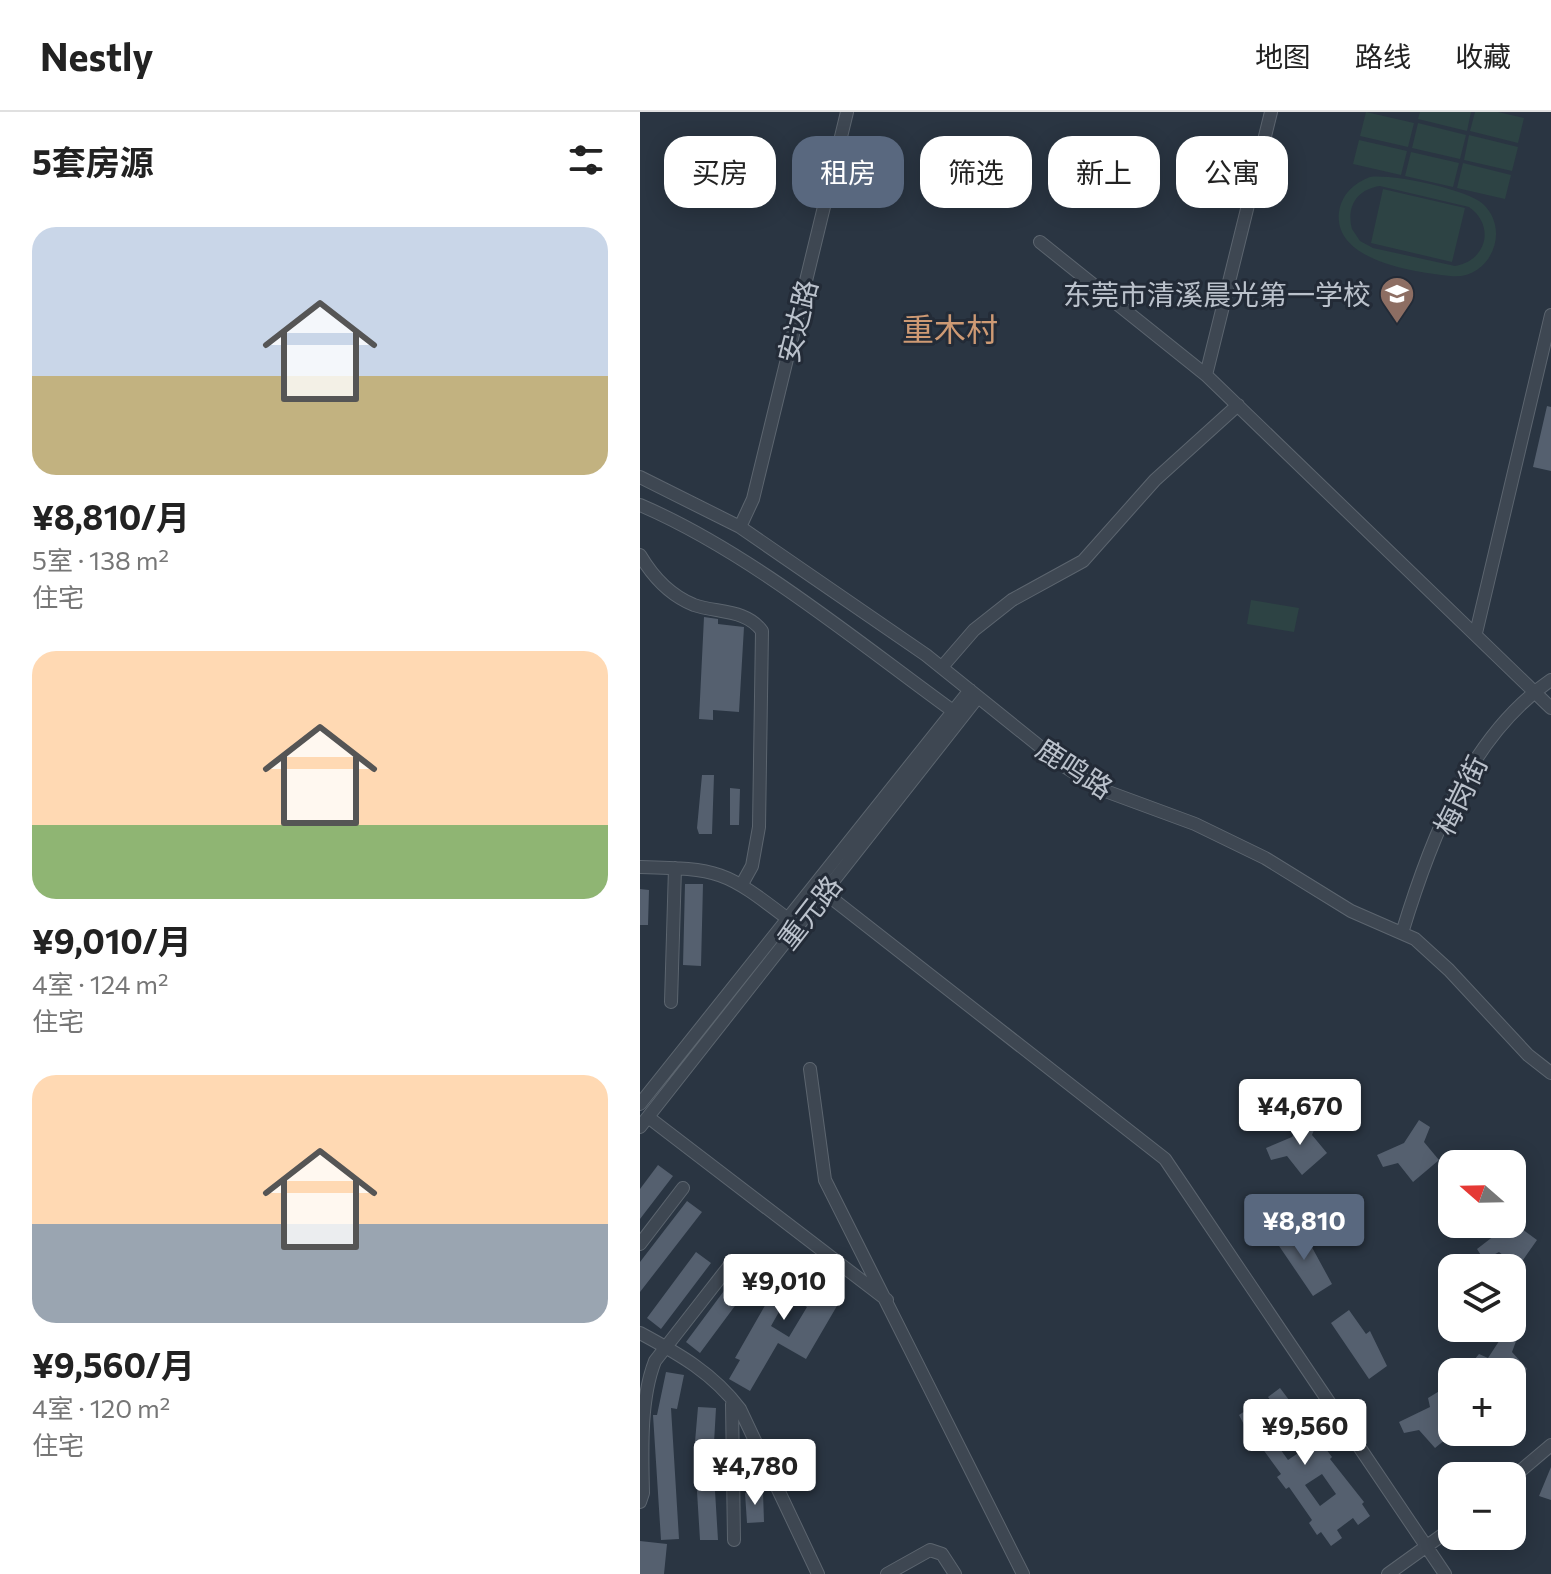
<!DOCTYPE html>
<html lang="zh">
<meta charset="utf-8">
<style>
:root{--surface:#fff;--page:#f6f6f6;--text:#222;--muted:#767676;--line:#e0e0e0;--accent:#59687f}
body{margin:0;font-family:Commissioner,"Noto Sans SC",sans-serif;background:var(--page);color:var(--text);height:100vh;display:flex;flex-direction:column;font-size:30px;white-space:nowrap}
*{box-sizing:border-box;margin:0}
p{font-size:26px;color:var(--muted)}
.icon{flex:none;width:44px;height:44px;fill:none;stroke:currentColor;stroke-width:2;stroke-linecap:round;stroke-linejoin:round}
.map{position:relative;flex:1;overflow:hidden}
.drawer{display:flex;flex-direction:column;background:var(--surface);width:640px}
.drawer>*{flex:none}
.banner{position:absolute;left:24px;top:24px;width:760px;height:72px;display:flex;gap:16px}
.needle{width:52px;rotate:290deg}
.controls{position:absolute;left:798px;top:1038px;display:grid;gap:16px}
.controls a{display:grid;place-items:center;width:88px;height:88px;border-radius:16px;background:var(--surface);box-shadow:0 4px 20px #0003;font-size:40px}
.price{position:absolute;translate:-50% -68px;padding:0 18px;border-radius:8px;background:#fff;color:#222;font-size:26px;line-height:52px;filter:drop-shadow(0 2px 4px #0008)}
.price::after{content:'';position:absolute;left:50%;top:48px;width:24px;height:18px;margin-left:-12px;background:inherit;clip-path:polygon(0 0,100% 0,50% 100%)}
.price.selected{background:var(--accent);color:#fff}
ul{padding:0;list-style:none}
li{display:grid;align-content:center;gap:16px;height:424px;padding:0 32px}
li span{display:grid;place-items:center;height:248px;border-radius:24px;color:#555}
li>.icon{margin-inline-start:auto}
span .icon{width:144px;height:144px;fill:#fffc;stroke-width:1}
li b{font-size:34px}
h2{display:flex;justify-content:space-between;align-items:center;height:96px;padding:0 32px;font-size:34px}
.pill{padding:0 28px;border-radius:24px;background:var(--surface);box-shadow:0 4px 20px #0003;font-size:28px;line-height:72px}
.pill.selected{background:var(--accent);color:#fff}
header{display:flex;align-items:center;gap:48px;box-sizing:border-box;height:112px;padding:0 40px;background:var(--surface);border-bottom:2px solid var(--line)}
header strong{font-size:38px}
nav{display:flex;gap:44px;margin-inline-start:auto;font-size:28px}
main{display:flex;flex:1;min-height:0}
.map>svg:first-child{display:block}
.green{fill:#2d4344;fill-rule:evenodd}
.building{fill:#55606f;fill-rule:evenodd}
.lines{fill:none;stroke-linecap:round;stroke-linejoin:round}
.minor-casing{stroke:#5c656f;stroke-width:14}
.minor{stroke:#3e4752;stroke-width:12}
.labels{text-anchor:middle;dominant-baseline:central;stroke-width:6;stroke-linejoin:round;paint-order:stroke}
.poi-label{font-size:28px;fill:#bbc2cc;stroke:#232b37;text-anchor:end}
.street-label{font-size:28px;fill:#bbc2cc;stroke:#232b37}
.quarter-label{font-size:32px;fill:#ce9a74;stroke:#232b37}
</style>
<header>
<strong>Nestly</strong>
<nav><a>地图</a><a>路线</a><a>收藏</a></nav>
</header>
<main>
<section class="drawer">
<h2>5套房源<svg class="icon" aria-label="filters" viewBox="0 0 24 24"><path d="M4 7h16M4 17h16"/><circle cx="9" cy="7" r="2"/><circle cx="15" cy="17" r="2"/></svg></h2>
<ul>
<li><span style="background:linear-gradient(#c9d6e8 60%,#c2b280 0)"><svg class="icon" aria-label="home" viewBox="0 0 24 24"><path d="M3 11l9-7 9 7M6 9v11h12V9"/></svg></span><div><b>¥8,810/月</b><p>5室 · 138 m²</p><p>住宅</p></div></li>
<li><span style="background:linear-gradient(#ffd9b3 70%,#8fb573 0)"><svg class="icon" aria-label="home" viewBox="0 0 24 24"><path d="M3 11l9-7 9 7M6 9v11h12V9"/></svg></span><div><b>¥9,010/月</b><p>4室 · 124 m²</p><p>住宅</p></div></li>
<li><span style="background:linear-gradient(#ffd9b3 60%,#9aa5b1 0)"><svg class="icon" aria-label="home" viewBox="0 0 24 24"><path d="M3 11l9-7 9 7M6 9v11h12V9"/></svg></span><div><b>¥9,560/月</b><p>4室 · 120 m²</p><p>住宅</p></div></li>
</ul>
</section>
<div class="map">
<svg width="911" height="1462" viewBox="0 0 911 1462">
<rect width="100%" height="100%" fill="#2a3542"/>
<!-- green -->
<path class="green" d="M726,0l48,11 -6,24 -48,-11z
M780,0h51l-4,19 -49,-12z
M835,0h23l26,6 -6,25 -48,-12z
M778,11l48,12 -6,24 -48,-11z
M829,23l49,12 -6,24 -48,-11z
M719,28l48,11 -6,24 -48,-11z
M771,40l48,11 -6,24 -48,-11z
M823,51l48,12 -6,24 -48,-11z
M730,65c22,-3 96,12 113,27 29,27 6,77 -33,72 -36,-4 -117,-15 -111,-64 3,-18 15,-29 31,-35zM740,74l89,21c27,19 17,54 -14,59l-82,-18 -13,-7 -8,-12c-6,-22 5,-40 28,-43z
M743,77l82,19 -13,54 -81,-19z
M611,488l48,8 -5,24 -47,-8z"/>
<!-- building -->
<path class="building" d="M907,294l4,1v64l-18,-4z
M64,505l14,2v5l26,3 -5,85 -26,-2v10l-14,-1z
M62,663h12l-2,59h-13l-2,-6z
M90,676l10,1 -1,36h-9z
M45,772h18l-2,82 -18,-1z
M0,777l9,1 -1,35h-8z
M668,1001l10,7 -6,15 15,18 -25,22 -15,-19 -16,4 -5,-12 26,-11z
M779,1008l11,7 -6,15 15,18 -26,22 -15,-19 -15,4 -6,-12 27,-12z
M18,1053l15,11 -33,43v-30z
M47,1089l15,11 -62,80v-30z
M862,1112h13l22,16 -19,27 -19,-15 -15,8 -7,-11 22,-17z
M654,1116l10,15 4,-3 24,44 -19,12 -38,-56z
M56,1140l15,11 -50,66 -14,-11z
M134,1148l67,39 -35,60 -28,-16 -28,48 -21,-12 11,-19 -5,-2 40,-70 -12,-7zM148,1184l19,11 -18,30 -18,-11z
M95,1164l14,11 -49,66 -14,-11z
M709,1198l17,24 4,-3 17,35 -18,13 -38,-56z
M867,1217l11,7 -6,16 15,17 -15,14v-11h-15l-5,-6 -8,6h-20l15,-18 9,4z
M26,1260l18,3 -7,34 -6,-1 8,131 -18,1 -8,-125h4z
M806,1275l6,12 -10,9 10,12v14l-17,14 -16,-18 -15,3 -5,-11 31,-15 -2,-9z
M640,1276l52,69 -2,2 34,43 -2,2 8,12 -12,9 -5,-7 -16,12 5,8 -11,8 -10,-14 -4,3 -8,-12 3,-3 -23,-33 -3,2 -9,-12 4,-3 -24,-33 -3,3 -15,-29 12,-8 5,8 17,-11 -5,-7zM649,1316l15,21 -16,11 -15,-21zM682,1362l14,20 -16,12 -15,-21z
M58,1295l18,1 -2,35 -19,-1z
M73,1346l5,82h-18l-5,-81z
M911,1355v33l-12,-4z
M123,1380l1,30 -17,1 -2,-30z
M0,1429l27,3 -3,30h-24z"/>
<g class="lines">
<defs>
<path id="minor" d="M400,130l166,133 345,333
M566,263l65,-263
M0,365l100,50 186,128 138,111 36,23 95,35 70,34 86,53 64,28 34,31 79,85 23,18
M0,393c110,47 220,139 317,209
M100,415l13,-28 94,-387
M0,443c13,22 29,40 54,50 23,8 52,4 68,26l-3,196 -7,39 -10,18
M836,521l75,-318
M302,555l32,-37 38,-30 71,-39 72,-81 83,-75
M0,755c80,2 84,3 148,52
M185,781l340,266 280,415
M762,821c28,-92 67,-197 149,-253
M31,890l4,-134
M170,957l15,111 198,394
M0,992l330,-414
M8,1005l239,183
M0,1015l338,-430
M0,1132l43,-56
M0,1221c39,21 73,40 100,76l78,165
M92,1292l2,136
M872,1366l39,-33
M0,1390l3,-9c-1,-42 -3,-94 12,-132l75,-96
M247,1462l43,-24 12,4 13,20
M748,1462l64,-46"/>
</defs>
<!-- minor casing -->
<use href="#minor" class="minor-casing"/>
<!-- minor -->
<use href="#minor" class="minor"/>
</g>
<!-- icons -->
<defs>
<symbol id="school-pin" viewBox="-11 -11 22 30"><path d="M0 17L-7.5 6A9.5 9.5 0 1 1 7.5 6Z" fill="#8d6e63" stroke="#232b37"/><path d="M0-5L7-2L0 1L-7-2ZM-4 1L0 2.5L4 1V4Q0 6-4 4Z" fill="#fff"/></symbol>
</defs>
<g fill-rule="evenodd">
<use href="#school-pin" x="737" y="162" width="40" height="54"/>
</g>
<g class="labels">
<!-- poi labels -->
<g class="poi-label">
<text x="731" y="182">东莞市清溪晨光第一学校</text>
</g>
<!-- street labels -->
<g class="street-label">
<text transform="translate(157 209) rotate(-76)">安达路</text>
<text transform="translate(435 656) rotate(33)">鹿鸣路</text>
<text transform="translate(820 683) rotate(-64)">梅岗街</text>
<text transform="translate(169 800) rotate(-52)">重元路</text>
</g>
<!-- quarter labels -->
<g class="quarter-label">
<text x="310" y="216">重木村</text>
</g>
</g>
</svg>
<div class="controls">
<a><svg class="needle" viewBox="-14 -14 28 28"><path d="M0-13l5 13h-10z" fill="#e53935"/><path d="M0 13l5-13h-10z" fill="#767676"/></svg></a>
<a><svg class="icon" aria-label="layers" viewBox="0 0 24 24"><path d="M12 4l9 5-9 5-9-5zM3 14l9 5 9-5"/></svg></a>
<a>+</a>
<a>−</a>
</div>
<b class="price" style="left:660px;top:1035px">¥4,670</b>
<b class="price selected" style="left:664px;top:1150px">¥8,810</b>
<b class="price" style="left:144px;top:1210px">¥9,010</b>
<b class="price" style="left:665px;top:1355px">¥9,560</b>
<b class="price" style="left:115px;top:1395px">¥4,780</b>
<div class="banner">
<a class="pill">买房</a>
<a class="pill selected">租房</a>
<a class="pill">筛选</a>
<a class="pill">新上</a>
<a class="pill">公寓</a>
</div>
</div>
</main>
